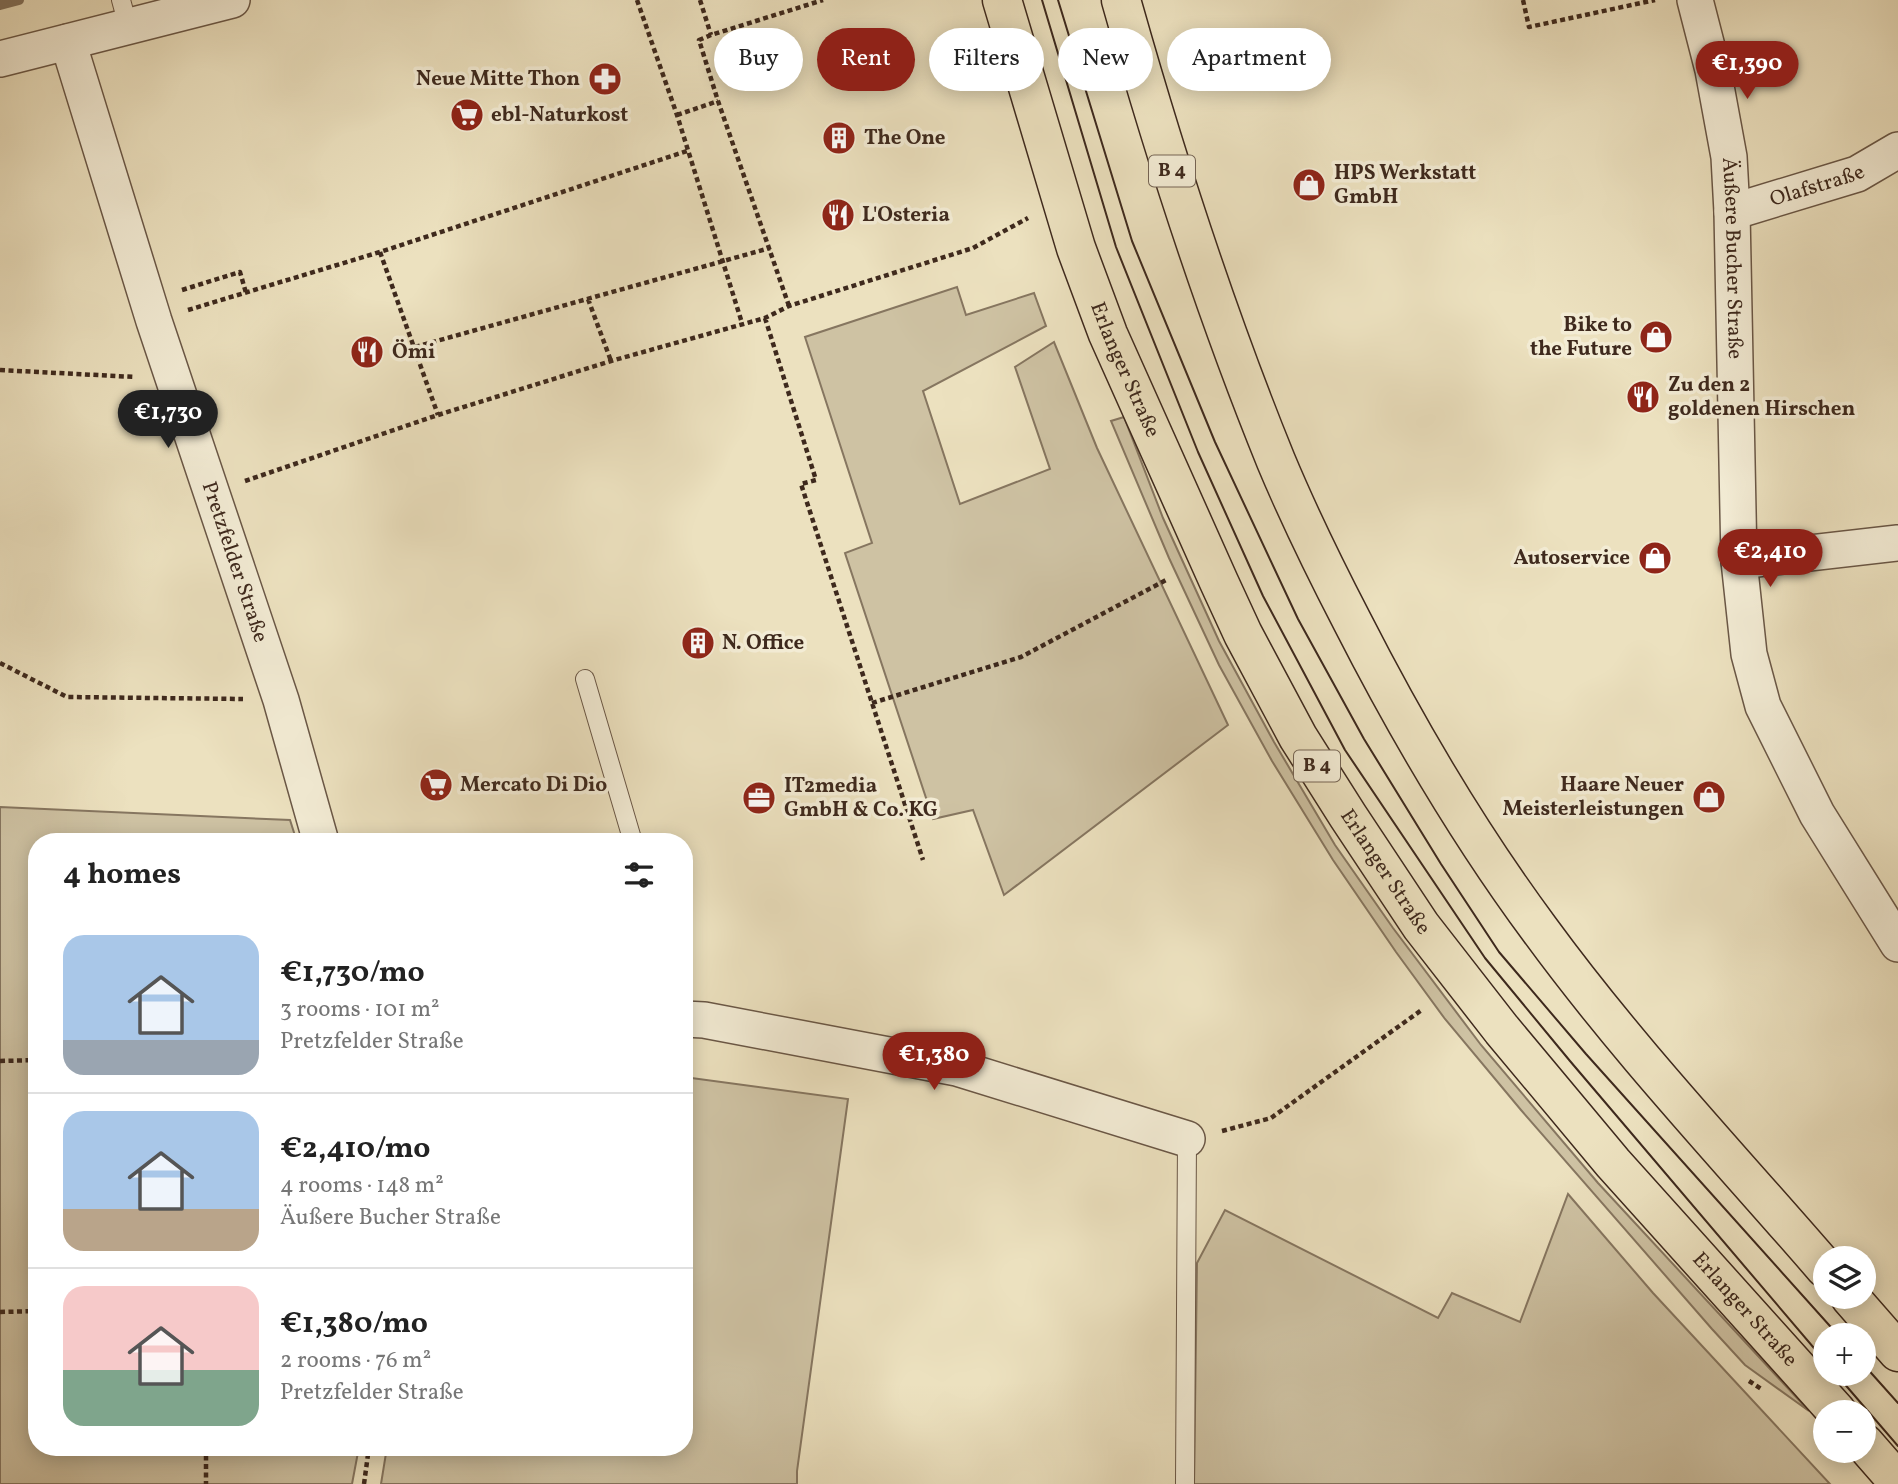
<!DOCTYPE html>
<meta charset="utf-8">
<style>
:root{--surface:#fff;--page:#f6f6f6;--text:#222;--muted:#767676;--line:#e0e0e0;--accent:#8f2418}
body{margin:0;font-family:Vollkorn,serif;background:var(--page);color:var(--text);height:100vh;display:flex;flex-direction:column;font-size:26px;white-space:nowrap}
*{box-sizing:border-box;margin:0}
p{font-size:23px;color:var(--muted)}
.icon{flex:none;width:38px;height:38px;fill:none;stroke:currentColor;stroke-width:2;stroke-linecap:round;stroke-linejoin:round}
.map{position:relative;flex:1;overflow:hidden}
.sheet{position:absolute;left:28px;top:833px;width:665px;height:623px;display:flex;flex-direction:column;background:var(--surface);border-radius:28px;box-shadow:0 4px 18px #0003}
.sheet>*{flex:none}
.hud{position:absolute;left:714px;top:28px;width:665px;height:63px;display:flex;gap:14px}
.controls{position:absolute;left:1813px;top:1246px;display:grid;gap:14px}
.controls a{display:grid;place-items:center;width:63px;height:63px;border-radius:50%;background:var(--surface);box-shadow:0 4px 18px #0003;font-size:35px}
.price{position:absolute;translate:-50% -60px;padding:0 16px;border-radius:24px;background:var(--accent);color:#fff;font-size:23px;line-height:46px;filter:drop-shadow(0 2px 4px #0008)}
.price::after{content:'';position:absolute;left:50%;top:42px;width:21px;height:16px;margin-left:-10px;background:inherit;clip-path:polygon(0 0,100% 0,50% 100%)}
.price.current{background:#222;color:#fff}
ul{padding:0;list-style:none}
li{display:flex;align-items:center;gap:21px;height:175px;padding:0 35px}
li+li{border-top:2px solid var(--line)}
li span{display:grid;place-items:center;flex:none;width:196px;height:140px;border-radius:21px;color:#555}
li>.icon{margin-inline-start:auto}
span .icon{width:84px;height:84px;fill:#fffc;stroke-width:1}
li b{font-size:30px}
h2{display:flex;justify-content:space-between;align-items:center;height:84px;padding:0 35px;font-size:30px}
.chip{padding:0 24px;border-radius:32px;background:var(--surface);box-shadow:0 4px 18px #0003;font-size:24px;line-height:63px}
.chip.current{background:var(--accent);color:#fff}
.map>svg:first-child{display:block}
.green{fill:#cec2a3;stroke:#867660;stroke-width:2}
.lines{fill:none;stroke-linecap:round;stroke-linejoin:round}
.stream{stroke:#83725d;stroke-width:10}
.lane-casing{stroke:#6a5746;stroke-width:20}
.street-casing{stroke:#6a5746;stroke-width:38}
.primary-casing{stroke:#3e291d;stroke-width:41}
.path{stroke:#3e291d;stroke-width:4.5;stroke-dasharray:5 3.5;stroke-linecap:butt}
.lane{stroke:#f3ecd5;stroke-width:18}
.street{stroke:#f3ecd5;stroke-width:35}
.primary{stroke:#ece1bf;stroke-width:38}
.tram{stroke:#3e291d;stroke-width:2}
.labels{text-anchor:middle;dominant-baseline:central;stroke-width:7;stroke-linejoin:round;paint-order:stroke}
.shield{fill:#f3ecd5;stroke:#746454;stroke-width:2}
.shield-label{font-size:19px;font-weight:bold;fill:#3e291d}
.poi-label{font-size:21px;font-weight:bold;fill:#3e291d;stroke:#f3ecd5;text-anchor:start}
.street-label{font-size:21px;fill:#3e291d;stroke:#f3ecd5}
</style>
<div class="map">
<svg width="1898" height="1484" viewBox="0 0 1898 1484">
<rect width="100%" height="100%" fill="#ece1bf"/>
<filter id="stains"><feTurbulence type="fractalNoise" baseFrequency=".00286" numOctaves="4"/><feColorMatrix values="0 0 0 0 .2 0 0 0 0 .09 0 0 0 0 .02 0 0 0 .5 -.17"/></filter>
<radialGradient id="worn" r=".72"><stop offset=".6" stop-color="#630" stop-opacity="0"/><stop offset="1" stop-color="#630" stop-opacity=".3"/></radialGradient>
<!-- green -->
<path class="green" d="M957,287l9,28 68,-22 12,33 -123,65 37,113 90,-35 -35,-102 39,-25 43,106 131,277 -224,170 -31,-85 -40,9 -88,-266 27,-10 -67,-206z
M1124,417l39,101 56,123 55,101 61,103 58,83 88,117 117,138 211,228 -64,-46 -33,-36 -191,-219 -76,-91 -49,-67 -63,-92 -61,-99 -53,-96 -50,-107 -58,-137z
M0,807l290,13 7,22h-260v605h322l-7,37h-352z
M684,1077l164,22 -51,372v13h-416l6,-37h297z
M1568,1194l85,99 177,191h-636l3,-221 28,-53 213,108 14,-25 68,29z"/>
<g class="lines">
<!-- stream -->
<path class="stream" d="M0,5l19,-5"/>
<defs>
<path id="lane" d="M121,0l7,26
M585,679l48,163
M1185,1484l2,-345"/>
<g id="street">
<path id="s1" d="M1695,0l18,70 16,87 3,55 7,349 10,93 14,52 54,108 81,130"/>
<path id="s2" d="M68,42l86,279 127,379 40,142"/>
<path d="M0,59l232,-59"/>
<path id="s3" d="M1732,212l125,-38 41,-24"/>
<path d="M1739,561l159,-18"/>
<path d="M684,1019l20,1 253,48 230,71"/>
</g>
<g id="primary">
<path id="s4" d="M1002,0l74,248 32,86 111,248 24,52 55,103 50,79 73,110 81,104 111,133 224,249"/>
<path d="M1121,0c44,156 94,311 155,461 23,55 49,108 76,160 55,108 116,212 188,309 87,119 189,227 285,338"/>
<path d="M1850,1297l48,55"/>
<path d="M1864,1443l34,39"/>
</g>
</defs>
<!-- lane casing -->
<use href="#lane" class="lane-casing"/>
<!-- street casing -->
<use href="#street" class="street-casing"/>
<!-- primary casing -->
<use href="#primary" class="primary-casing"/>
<!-- path -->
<path class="path" d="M637,0l40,115 65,208
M700,0l11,35
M1523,0l6,27 126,-27
M677,115l41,-14
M380,252l58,163
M182,290l58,-18 6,21
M588,299l23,62
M789,306l-71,-205 -19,-61 12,-5 112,-35
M188,310l192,-58 307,-101
M765,318l51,162 -15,4 122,376
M415,347l355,-99
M0,370l135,7
M245,481l193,-66 173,-54 154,-43 24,-12 184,-58 55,-30
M0,663l67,34 176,2
M872,703l149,-46 147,-78
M0,1061l37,-1
M1222,1131l49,-13 152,-109
M0,1312l37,-1
M1749,1381l14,9
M206,1447v37
M364,1484l5,-37"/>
<!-- lane -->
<use href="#lane" class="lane"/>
<!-- street -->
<use href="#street" class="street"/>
<!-- primary -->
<use href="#primary" class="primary"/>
<!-- tram -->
<path class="tram" d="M1042,0l74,247 82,205 65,144 82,154 140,208 85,103 255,300
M1058,0l74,241 83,201 83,177 66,120 77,125 58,88 87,102 252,281
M1864,1365l34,38
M1836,1374l62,72"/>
</g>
<!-- icons -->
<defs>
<symbol id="pharmacy-disc" viewBox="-11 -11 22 22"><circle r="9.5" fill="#8f2418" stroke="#f3ecd5"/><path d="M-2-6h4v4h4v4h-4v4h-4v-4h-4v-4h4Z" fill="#fff"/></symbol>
<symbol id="supermarket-disc" viewBox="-11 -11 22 22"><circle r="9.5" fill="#8f2418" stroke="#f3ecd5"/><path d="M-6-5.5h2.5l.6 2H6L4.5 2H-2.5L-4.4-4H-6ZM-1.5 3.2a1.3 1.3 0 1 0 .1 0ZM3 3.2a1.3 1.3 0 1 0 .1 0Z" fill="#fff"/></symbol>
<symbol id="building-disc" viewBox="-11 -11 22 22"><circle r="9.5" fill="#8f2418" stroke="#f3ecd5"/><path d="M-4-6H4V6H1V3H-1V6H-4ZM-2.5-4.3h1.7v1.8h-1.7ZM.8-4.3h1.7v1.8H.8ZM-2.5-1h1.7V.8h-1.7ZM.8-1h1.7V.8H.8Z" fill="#fff"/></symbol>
<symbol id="shop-disc" viewBox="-11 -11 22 22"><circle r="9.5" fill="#8f2418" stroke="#f3ecd5"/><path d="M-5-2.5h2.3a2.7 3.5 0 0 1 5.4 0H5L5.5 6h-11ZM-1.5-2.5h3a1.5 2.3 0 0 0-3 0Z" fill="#fff"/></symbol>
<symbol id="restaurant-disc" viewBox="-11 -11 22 22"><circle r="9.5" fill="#8f2418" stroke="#f3ecd5"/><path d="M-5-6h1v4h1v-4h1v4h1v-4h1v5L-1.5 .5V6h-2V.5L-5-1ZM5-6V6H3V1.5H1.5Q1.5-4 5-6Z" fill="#fff"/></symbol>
<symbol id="office-disc" viewBox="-11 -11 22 22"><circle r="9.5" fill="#8f2418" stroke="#f3ecd5"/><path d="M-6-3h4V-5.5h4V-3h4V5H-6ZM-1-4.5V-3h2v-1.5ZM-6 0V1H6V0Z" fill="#fff"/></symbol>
</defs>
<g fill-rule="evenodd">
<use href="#pharmacy-disc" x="586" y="60" width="38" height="38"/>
<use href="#supermarket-disc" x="448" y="96" width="38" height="38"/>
<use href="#building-disc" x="820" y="119" width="38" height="38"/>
<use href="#shop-disc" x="1290" y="166" width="38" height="38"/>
<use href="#restaurant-disc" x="819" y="196" width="38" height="38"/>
<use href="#shop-disc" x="1637" y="318" width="38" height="38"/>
<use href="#restaurant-disc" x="348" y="333" width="38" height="38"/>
<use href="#restaurant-disc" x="1624" y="378" width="38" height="38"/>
<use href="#shop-disc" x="1636" y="539" width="38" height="38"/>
<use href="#building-disc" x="679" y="624" width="38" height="38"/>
<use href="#supermarket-disc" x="417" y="766" width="38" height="38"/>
<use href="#shop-disc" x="1690" y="778" width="38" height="38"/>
<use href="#office-disc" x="740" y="779" width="38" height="38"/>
</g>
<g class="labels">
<!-- shield labels -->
<g class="shield">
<rect x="1149" y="155.5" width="46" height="31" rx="5"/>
<rect x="1294" y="750.5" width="46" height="31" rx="5"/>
</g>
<g class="shield-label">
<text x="1172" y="171">B 4</text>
<text x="1317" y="766">B 4</text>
</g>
<!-- poi labels -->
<g class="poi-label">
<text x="580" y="79" text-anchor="end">Neue Mitte Thon</text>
<text x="491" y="115">ebl-Naturkost</text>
<text x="864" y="138">The One</text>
<text x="1334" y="173">HPS Werkstatt<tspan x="1334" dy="24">GmbH</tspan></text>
<text x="862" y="215">L'Osteria</text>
<text x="1632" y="325" text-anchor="end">Bike to<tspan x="1632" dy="24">the Future</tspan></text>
<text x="392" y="352">Ömi</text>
<text x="1668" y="385">Zu den 2<tspan x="1668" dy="24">goldenen Hirschen</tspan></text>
<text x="1630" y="558" text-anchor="end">Autoservice</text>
<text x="722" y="643">N. Office</text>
<text x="460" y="785">Mercato Di Dio</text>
<text x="1684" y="785" text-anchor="end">Haare Neuer<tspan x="1684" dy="24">Meisterleistungen</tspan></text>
<text x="784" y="786">IT2media<tspan x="784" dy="24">GmbH &amp; Co. KG</tspan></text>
</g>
<!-- street labels -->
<g class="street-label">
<text stroke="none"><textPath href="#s3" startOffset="89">Olafstraße</textPath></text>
<text stroke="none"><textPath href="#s1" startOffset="262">Äußere Bucher Straße</textPath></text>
<text stroke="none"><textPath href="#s4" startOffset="390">Erlanger Straße</textPath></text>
<text stroke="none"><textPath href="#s2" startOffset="546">Pretzfelder Straße</textPath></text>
<text stroke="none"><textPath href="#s4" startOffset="957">Erlanger Straße</textPath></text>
<text stroke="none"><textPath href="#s4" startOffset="1524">Erlanger Straße</textPath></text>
</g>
</g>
<rect width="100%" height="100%" filter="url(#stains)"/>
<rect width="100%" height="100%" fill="url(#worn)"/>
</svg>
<div class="controls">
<a><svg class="icon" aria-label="layers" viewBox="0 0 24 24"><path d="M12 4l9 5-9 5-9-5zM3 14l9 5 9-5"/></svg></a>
<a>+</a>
<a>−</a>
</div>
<b class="price" style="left:1747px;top:101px">€1,390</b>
<b class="price current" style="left:168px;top:450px">€1,730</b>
<b class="price" style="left:1770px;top:589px">€2,410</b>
<b class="price" style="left:934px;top:1092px">€1,380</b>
<div class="hud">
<a class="chip">Buy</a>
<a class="chip current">Rent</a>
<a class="chip">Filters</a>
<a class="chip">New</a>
<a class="chip">Apartment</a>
</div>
<section class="sheet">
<h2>4 homes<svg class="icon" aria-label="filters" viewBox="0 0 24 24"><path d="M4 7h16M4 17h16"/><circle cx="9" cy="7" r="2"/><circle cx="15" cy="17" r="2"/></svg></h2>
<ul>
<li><span style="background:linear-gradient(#a9c7e8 75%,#9aa5b1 0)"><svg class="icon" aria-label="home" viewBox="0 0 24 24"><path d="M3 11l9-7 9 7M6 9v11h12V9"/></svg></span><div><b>€1,730/mo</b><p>3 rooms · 101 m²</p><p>Pretzfelder Straße</p></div></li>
<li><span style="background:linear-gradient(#a9c7e8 70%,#b9a48a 0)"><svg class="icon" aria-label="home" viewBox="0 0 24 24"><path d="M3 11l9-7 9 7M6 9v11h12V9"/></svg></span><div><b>€2,410/mo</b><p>4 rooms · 148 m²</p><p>Äußere Bucher Straße</p></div></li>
<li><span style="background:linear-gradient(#f6c9c9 60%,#7fa58c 0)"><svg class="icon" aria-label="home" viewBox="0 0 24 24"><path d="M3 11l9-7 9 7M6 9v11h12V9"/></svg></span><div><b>€1,380/mo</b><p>2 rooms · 76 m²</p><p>Pretzfelder Straße</p></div></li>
</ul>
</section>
</div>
